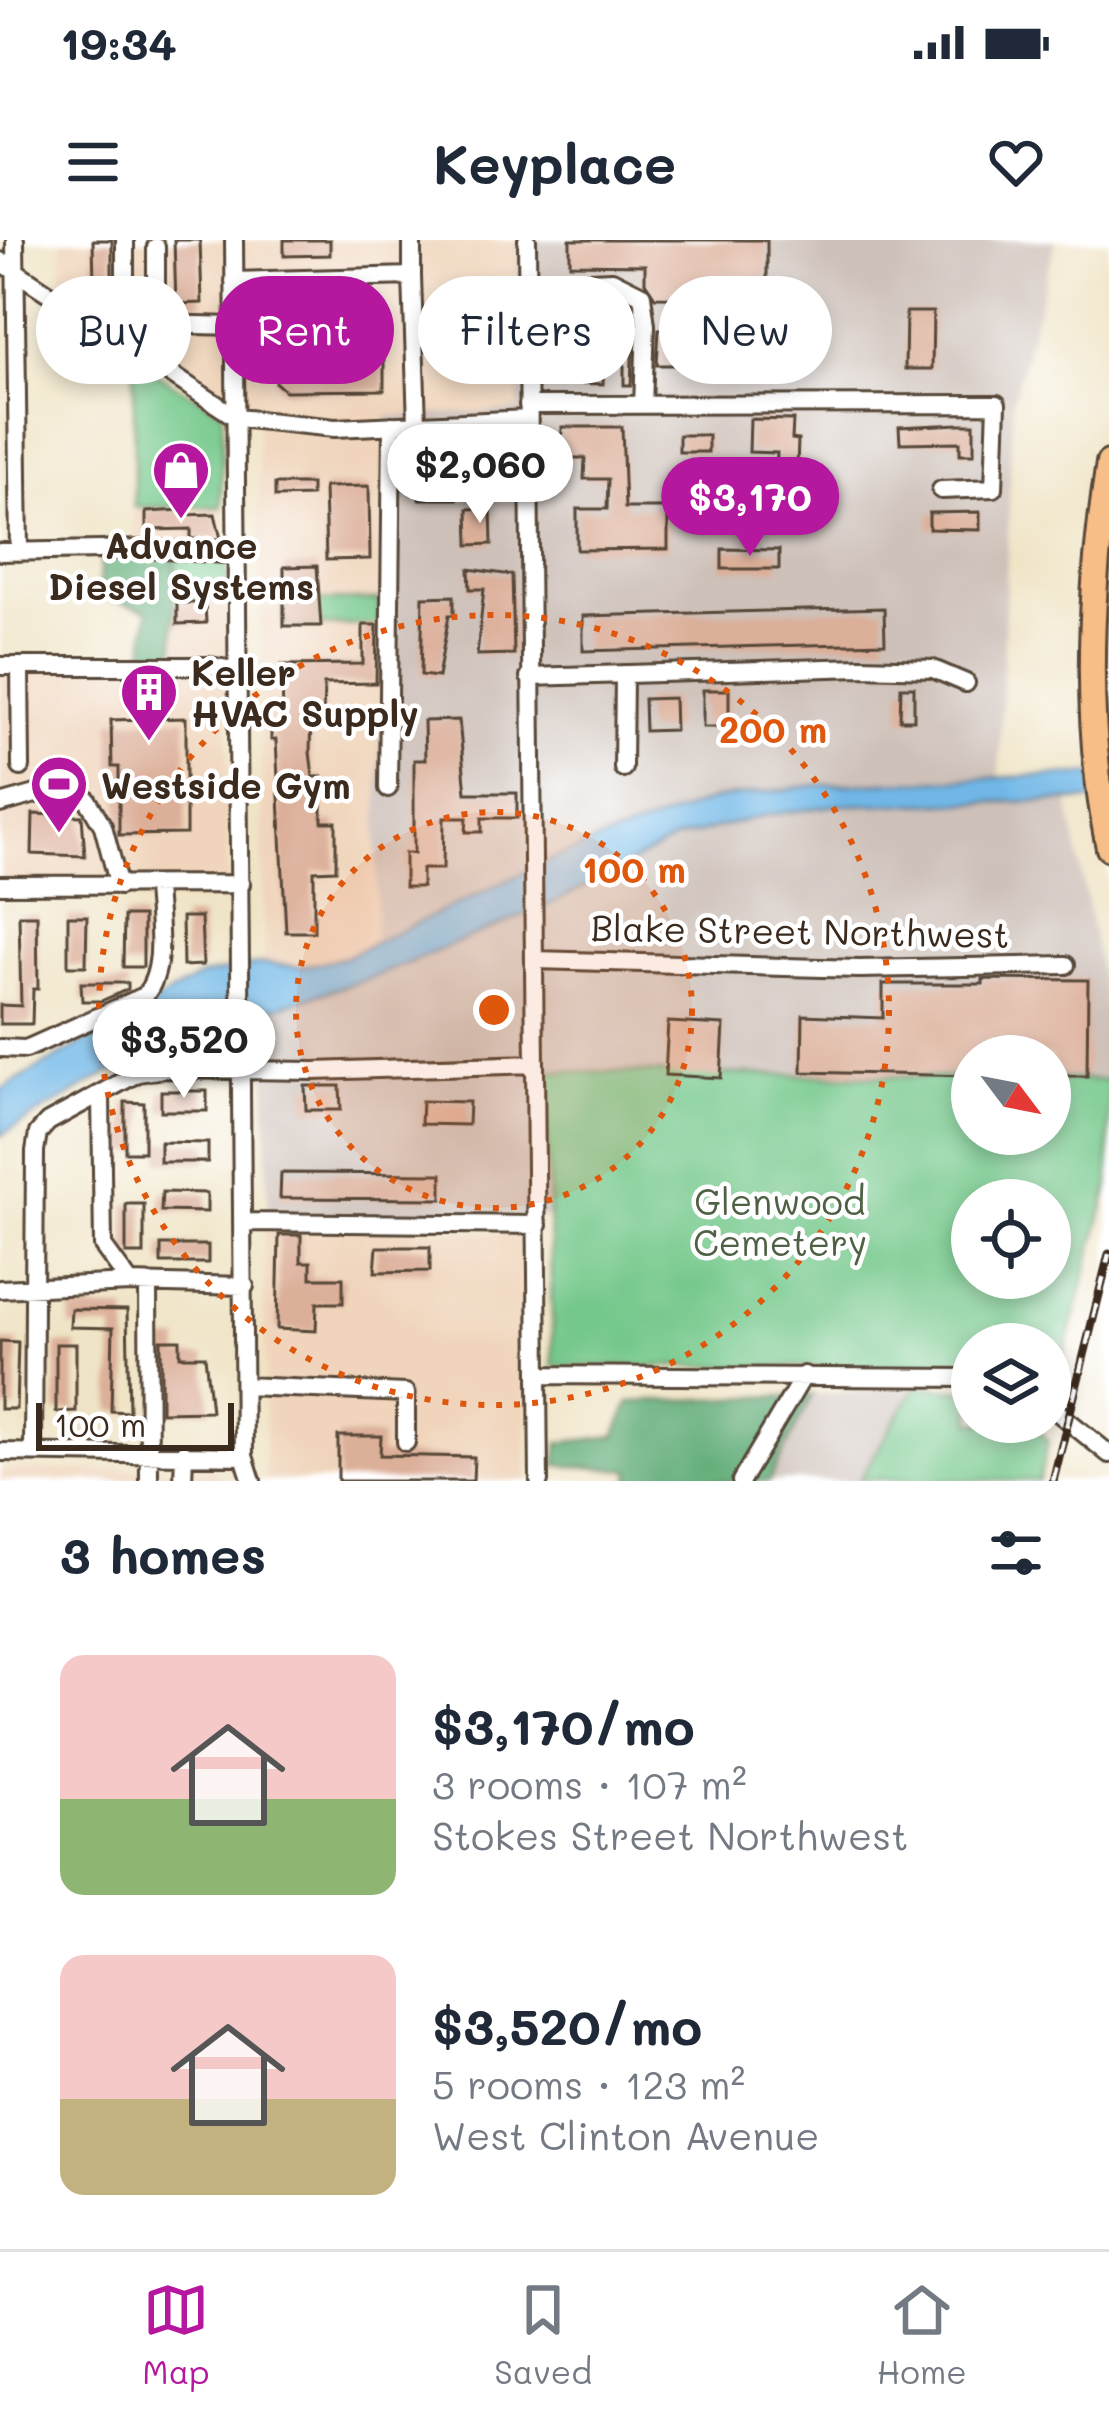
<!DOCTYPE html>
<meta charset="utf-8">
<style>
:root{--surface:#fff;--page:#f2f2f3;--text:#1f2937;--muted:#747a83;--line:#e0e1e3;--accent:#b5179e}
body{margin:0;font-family:Mali,sans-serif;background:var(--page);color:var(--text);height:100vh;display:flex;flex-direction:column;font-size:45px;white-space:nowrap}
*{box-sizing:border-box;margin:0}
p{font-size:39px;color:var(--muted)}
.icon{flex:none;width:66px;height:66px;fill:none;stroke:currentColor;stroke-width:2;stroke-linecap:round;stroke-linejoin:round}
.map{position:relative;height:1241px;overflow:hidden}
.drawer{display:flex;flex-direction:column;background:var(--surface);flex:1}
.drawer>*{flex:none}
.top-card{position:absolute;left:36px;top:36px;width:1038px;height:108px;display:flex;gap:24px}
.needle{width:78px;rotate:122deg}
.tools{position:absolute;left:951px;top:795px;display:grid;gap:24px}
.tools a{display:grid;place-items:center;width:120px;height:120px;border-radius:50%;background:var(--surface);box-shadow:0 6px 18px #0003;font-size:60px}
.scale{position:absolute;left:36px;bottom:30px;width:198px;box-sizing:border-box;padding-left:12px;border:6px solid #3b2a1e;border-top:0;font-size:33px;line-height:42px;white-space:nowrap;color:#3b2a1e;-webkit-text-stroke:9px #fff;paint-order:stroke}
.price{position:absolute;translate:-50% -102px;padding:0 27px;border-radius:42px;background:#fff;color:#222;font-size:39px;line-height:78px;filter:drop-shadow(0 3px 6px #0008)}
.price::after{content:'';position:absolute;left:50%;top:72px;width:36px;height:27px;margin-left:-18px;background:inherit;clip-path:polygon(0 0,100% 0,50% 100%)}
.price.current{background:var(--accent);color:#fff}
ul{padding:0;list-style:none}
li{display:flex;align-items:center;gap:36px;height:300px;padding:0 60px}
li span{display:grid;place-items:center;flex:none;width:336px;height:240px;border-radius:24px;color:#555}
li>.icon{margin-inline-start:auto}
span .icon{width:144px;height:144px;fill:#fffc;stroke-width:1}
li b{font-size:51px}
h2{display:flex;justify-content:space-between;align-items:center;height:144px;padding:0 60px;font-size:51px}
.chip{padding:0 42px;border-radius:54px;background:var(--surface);box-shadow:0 6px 18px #0003;font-size:42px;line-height:108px}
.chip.current{background:var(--accent);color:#fff}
.status{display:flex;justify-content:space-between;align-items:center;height:84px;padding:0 60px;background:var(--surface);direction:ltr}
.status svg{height:33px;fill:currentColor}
header{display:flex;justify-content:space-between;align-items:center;height:156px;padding:0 60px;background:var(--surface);font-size:54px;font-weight:800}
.menu{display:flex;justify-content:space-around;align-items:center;height:168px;border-top:3px solid var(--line);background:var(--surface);font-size:33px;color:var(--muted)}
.menu a{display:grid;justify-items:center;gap:6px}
.menu .current{color:var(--accent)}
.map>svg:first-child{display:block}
.built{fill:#f0d5bc}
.industrial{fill:#cec1b9}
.green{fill:#75c88b;stroke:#587954;stroke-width:3;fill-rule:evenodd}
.forest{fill:#60ac77;stroke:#4e6b4a;stroke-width:3}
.water{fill:#70b7e7;stroke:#567082;stroke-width:3}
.building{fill:#dcaf99}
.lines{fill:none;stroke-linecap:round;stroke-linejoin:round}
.minor-casing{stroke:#564637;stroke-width:22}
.highway-casing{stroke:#564637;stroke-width:30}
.minor{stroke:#fff;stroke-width:16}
.highway{stroke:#f7be88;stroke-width:24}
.rail-casing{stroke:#3b2a1e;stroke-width:9}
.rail{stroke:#fff;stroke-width:4.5;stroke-dasharray:14;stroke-linecap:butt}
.ring{fill:none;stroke:#df570d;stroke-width:6;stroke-dasharray:6 12}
.labels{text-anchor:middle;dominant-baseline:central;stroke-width:9;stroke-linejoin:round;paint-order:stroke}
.poi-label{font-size:36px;font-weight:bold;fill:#3b2a1e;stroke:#fff;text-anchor:start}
.street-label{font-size:36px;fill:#3b2a1e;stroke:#fff}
.park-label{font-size:36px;fill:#4f6144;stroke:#fff}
.centre{fill:#df570d;stroke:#fff;stroke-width:6}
.ring-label{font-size:36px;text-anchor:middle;font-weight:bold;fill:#df570d;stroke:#fff;stroke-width:9;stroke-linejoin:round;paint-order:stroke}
</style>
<div class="status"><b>19:34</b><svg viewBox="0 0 49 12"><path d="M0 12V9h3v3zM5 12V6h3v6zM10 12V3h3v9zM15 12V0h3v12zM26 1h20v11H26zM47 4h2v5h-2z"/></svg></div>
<header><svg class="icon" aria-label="menu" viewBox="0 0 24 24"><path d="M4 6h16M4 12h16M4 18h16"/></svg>Keyplace<svg class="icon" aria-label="heart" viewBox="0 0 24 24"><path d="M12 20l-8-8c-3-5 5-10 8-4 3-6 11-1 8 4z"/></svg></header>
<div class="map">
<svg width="1109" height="1241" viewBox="0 0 1109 1241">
<rect width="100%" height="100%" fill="#fff"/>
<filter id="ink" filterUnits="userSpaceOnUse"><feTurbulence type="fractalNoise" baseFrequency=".00833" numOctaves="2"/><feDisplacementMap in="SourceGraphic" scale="24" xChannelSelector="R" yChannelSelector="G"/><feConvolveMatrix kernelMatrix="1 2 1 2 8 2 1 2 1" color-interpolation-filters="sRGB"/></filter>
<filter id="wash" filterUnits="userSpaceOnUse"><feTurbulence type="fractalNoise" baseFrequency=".004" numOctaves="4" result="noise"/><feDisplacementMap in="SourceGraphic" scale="48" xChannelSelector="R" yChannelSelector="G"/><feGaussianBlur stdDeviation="2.7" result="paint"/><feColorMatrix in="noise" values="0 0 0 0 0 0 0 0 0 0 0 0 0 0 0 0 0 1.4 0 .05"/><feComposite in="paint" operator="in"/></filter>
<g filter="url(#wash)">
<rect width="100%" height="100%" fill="#f0e4c6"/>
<!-- built -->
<path class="built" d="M62,0h456l2,170 -132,6 -13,527 -33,15 -43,9 -35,-4 -7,-559 -32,-5 -163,-106z
M226,266v48l-91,1 -1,-48z
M175,357h53v304l-228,-4v-242l174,-1z
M264,986l263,7v248h-262z
M217,1229l-1,12h-216v-10z"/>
<!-- industrial -->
<path class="industrial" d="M518,0h538l-43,159 -14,378 -284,22 -208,82 -132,62 12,-527 132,-6z
M1068,560l41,222v58l-59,-1v-23h-78v22l-426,-6 4,145 -282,-2 -3,-206 107,-31 182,-75 122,-64 86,-23 76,-11z
M916,1146l-53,95h-94l43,-86z"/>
<!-- green -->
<path class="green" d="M134,121l89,51 -2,95h-87z
M175,314h51l2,43h-53z
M379,360l1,25 -96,1v-25z
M546,831l426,7v56h78v-55l59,1v107l-48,181h-11v-24h-78v23l-419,-1zM972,960h78v78h-78z
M916,1146l56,5v31h61l15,20 -9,39 -179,-2z"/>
<!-- forest -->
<path class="forest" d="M175,314l-1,100h-30l4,-44 -50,-14 3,-39z
M812,1155l-43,86h-139l1,-11 -75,-5 3,-22 56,-7 15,-34z"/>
<!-- water -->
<path class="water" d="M1109,533v27l-271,5 -77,11 -85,23 -122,64 -183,75 -207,63 -164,95v-46l201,-114 63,-13 35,4 43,-9 215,-101 158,-58 103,-14z"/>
<g id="blocks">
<!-- building -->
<path class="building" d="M93,0h19v43h-18z
M174,0h26l2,63 -26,1z
M284,0h46v15l-46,1z
M570,0h197v58l-112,-1 -10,-15v-17l-75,-1z
M311,64v48l73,-1v39l-99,1 -9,-8 -1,-78z
M906,72h27l-1,57h-27z
M574,73l26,1v23l33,1 -2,47h-7v-23h-20l-1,22 -38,-1 1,-18h13l1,-38h-6z
M659,89h17l1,36h-20z
M750,179l43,1 -1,19 6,1 -2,54 -21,-1 2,-40 -28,-1z
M960,184h14v30h-14v-12l-60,1 -1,-16z
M562,187h60l3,81h43v41l-91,1v-41h30l1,-30h-24l1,-21h-24z
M679,195h29v17h-29z
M509,221l1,24 -53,2v12h-38v-37z
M275,244h36v12l-36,1z
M369,246l1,73 -44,1 -2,-73z
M491,268l1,36 -23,1 -1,-36z
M183,270v5l32,-1 6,25h-30v-10l-45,1v-18z
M980,272v18l-51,-1v-16z
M722,309l57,1v19h-57z
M317,326l4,60h-37v-59z
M469,329l43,6 2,79 -37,1 7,-66h-14z
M454,356v19h-5l-11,62 -17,-2 2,-78z
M177,363h28l1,20 -29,1z
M884,368l1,35 -302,8v-35z
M363,385h14l-1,58 -52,1 -1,33h-12l-1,35 3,25h9v45h14v48l-22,1v61h-28l-10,-192h-5v-15h12l-1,-60 81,-1z
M901,447h13v33h-14z
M703,450h26v37h-26z
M674,458l1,32 -30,1 -1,-32z
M186,478v116l-67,1v-68h-7l-1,-47z
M459,480l7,73h51v25h-35v14h-16l1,-14h-23l-1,51h-21v18h-17v-34h9v-93h11l-1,-39z
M33,574l49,2 3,40 -53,-2z
M19,675h18l1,74h-5l-1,35h-32v-19l21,1z
M68,676h19l-1,50h-18z
M124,676h19v51h-20z
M182,677h19l2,48 -20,1z
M983,739l105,1 -1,96h-37v-20h-78v20l-170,-4 1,-57 80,3v-34h100z
M81,743h47v6l-27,12h-19z
M668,782l56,3 -3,53 -56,-3z
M305,846h35l1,24h-35z
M161,851h46v20h-46z
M422,861l47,1 -1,23 -47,-1z
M125,862l19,1v49h-19z
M160,902l48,1v19h-48z
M281,933l161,1v25l-162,-1z
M162,952l45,1v19l-46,-1z
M126,964h18v50h-18z
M279,995h22v27h10v16h32v25h-26l-1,28 -39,-2z
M161,1005h47v18h-47z
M377,1007h53v24l-55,1z
M71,1069l56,1 2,102 -18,-1 2,-83 -43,-1z
M161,1100h19v16h25l6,55 -50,1z
M0,1101l18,1 -2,67h-16z
M56,1104h20v67l-20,1z
M338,1196h43l-1,19 94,2 -1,24h-135z"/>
</g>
</g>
<g filter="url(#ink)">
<use href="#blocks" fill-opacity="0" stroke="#564637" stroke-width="3"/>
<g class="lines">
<defs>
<path id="minor" d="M15,0l4,312
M125,0v105
M234,0l10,1216 8,25
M527,0l12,1241
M156,7v77
M0,21l237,157 98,10 193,-9
M412,36l5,148
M234,41l178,-5v-36
M527,44l85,-4 30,15 4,30 -3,80
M136,113l20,-29 79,2
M528,165l469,-1 -3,84 -53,2
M0,312l151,-3 89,6
M0,426h210l29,5
M20,426l1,101
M529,437l332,-10 72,2 33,14
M623,528l1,-94
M388,548l4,-363
M0,564l43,-12 44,7 16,27 16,60
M0,645l241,-1
M535,720l324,9 207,-4
M0,808l26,1 118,-53c24,-27 13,-77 12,-111
M101,856l2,150 27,37 115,3
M245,982l293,3
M148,1044l1,197
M0,1049l130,-6
M540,1135l432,3
M245,1146l161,7v49
M1050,1166l59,48
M0,1212l244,4
M33,1212l2,-301 3,-18 10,-11 90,-49 26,-4 150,2 221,-7
M183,1241l1,-28
M741,1241l63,-106"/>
<path id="highway" d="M1109,223c-20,127 -26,258 0,385"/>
</defs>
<!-- minor casing -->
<use href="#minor" class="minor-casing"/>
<!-- highway casing -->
<use href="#highway" class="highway-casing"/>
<!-- minor -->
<use href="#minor" class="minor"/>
<!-- highway -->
<use href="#highway" class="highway"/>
<defs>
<path id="rail" d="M1053,1241l56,-227"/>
</defs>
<!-- rail casing -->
<use href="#rail" class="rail-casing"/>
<!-- rail -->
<use href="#rail" class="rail"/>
</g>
</g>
<!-- distance rings -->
<circle cx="494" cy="770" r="198" fill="#df570d" fill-opacity=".12"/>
<g class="ring">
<circle cx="494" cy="770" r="198"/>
<circle cx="494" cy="770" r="395"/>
</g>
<!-- icons -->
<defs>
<symbol id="shop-pin" viewBox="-11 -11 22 30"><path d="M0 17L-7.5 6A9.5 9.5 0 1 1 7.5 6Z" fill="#b5179e" stroke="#fff"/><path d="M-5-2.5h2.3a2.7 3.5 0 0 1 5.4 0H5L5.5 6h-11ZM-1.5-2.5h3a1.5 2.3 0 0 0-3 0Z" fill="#fff"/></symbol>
<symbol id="building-pin" viewBox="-11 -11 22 30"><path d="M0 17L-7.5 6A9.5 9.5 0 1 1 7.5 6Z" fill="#b5179e" stroke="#fff"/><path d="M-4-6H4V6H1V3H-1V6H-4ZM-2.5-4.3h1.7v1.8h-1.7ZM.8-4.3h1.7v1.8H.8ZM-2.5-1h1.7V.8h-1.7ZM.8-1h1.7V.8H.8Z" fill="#fff"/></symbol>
<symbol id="stadium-pin" viewBox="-11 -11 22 30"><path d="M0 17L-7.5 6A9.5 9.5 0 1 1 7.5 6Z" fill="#b5179e" stroke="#fff"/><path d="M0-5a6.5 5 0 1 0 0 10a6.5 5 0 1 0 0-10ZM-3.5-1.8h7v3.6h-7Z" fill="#fff"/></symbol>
</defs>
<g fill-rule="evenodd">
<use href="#shop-pin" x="148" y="197" width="66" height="90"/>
<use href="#building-pin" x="116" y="419" width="66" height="90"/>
<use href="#stadium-pin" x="26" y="511" width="66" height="90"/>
</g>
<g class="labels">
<!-- poi labels -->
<g class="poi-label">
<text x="181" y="304" text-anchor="middle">Advance<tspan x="181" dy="41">Diesel Systems</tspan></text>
<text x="191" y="431">Keller<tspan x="191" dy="41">HVAC Supply</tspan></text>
<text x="101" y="544">Westside Gym</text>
</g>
<!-- street labels -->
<g class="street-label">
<text transform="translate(800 690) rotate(1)">Blake Street Northwest</text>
</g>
<!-- park labels -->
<g class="park-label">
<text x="780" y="960">Glenwood<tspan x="780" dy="41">Cemetery</tspan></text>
</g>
</g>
<circle cx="494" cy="770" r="18" class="centre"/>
<g class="ring-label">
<text x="773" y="503">200 m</text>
<text x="634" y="643">100 m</text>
</g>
</svg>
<div class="tools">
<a><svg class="needle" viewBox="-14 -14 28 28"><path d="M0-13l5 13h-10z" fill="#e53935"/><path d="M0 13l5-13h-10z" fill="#747a83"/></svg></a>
<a><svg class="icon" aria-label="locate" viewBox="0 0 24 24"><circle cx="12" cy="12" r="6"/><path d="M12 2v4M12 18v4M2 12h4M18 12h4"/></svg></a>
<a><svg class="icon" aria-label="layers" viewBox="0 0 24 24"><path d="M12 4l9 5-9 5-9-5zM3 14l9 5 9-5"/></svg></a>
</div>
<div class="scale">100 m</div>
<b class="price" style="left:480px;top:286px">$2,060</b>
<b class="price current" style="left:750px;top:319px">$3,170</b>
<b class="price" style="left:184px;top:861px">$3,520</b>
<div class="top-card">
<a class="chip">Buy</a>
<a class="chip current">Rent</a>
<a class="chip">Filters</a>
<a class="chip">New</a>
</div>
</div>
<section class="drawer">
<h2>3 homes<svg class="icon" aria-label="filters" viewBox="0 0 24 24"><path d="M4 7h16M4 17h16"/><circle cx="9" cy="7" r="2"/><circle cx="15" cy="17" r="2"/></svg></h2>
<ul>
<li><span style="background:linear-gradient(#f6c9c9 60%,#8fb573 0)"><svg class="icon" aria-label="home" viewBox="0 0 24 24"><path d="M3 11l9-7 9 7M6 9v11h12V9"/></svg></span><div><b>$3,170/mo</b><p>3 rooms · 107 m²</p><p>Stokes Street Northwest</p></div></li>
<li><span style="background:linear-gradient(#f6c9c9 60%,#c2b280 0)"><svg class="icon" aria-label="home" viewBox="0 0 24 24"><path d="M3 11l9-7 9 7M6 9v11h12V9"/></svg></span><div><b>$3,520/mo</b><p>5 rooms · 123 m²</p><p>West Clinton Avenue</p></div></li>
</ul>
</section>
<nav class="menu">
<a class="current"><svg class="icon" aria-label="map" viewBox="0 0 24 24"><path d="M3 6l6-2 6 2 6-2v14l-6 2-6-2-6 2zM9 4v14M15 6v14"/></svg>Map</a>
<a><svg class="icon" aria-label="saved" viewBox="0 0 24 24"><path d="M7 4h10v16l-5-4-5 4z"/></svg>Saved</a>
<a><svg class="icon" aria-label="home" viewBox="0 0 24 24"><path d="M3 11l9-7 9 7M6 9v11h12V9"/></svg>Home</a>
</nav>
